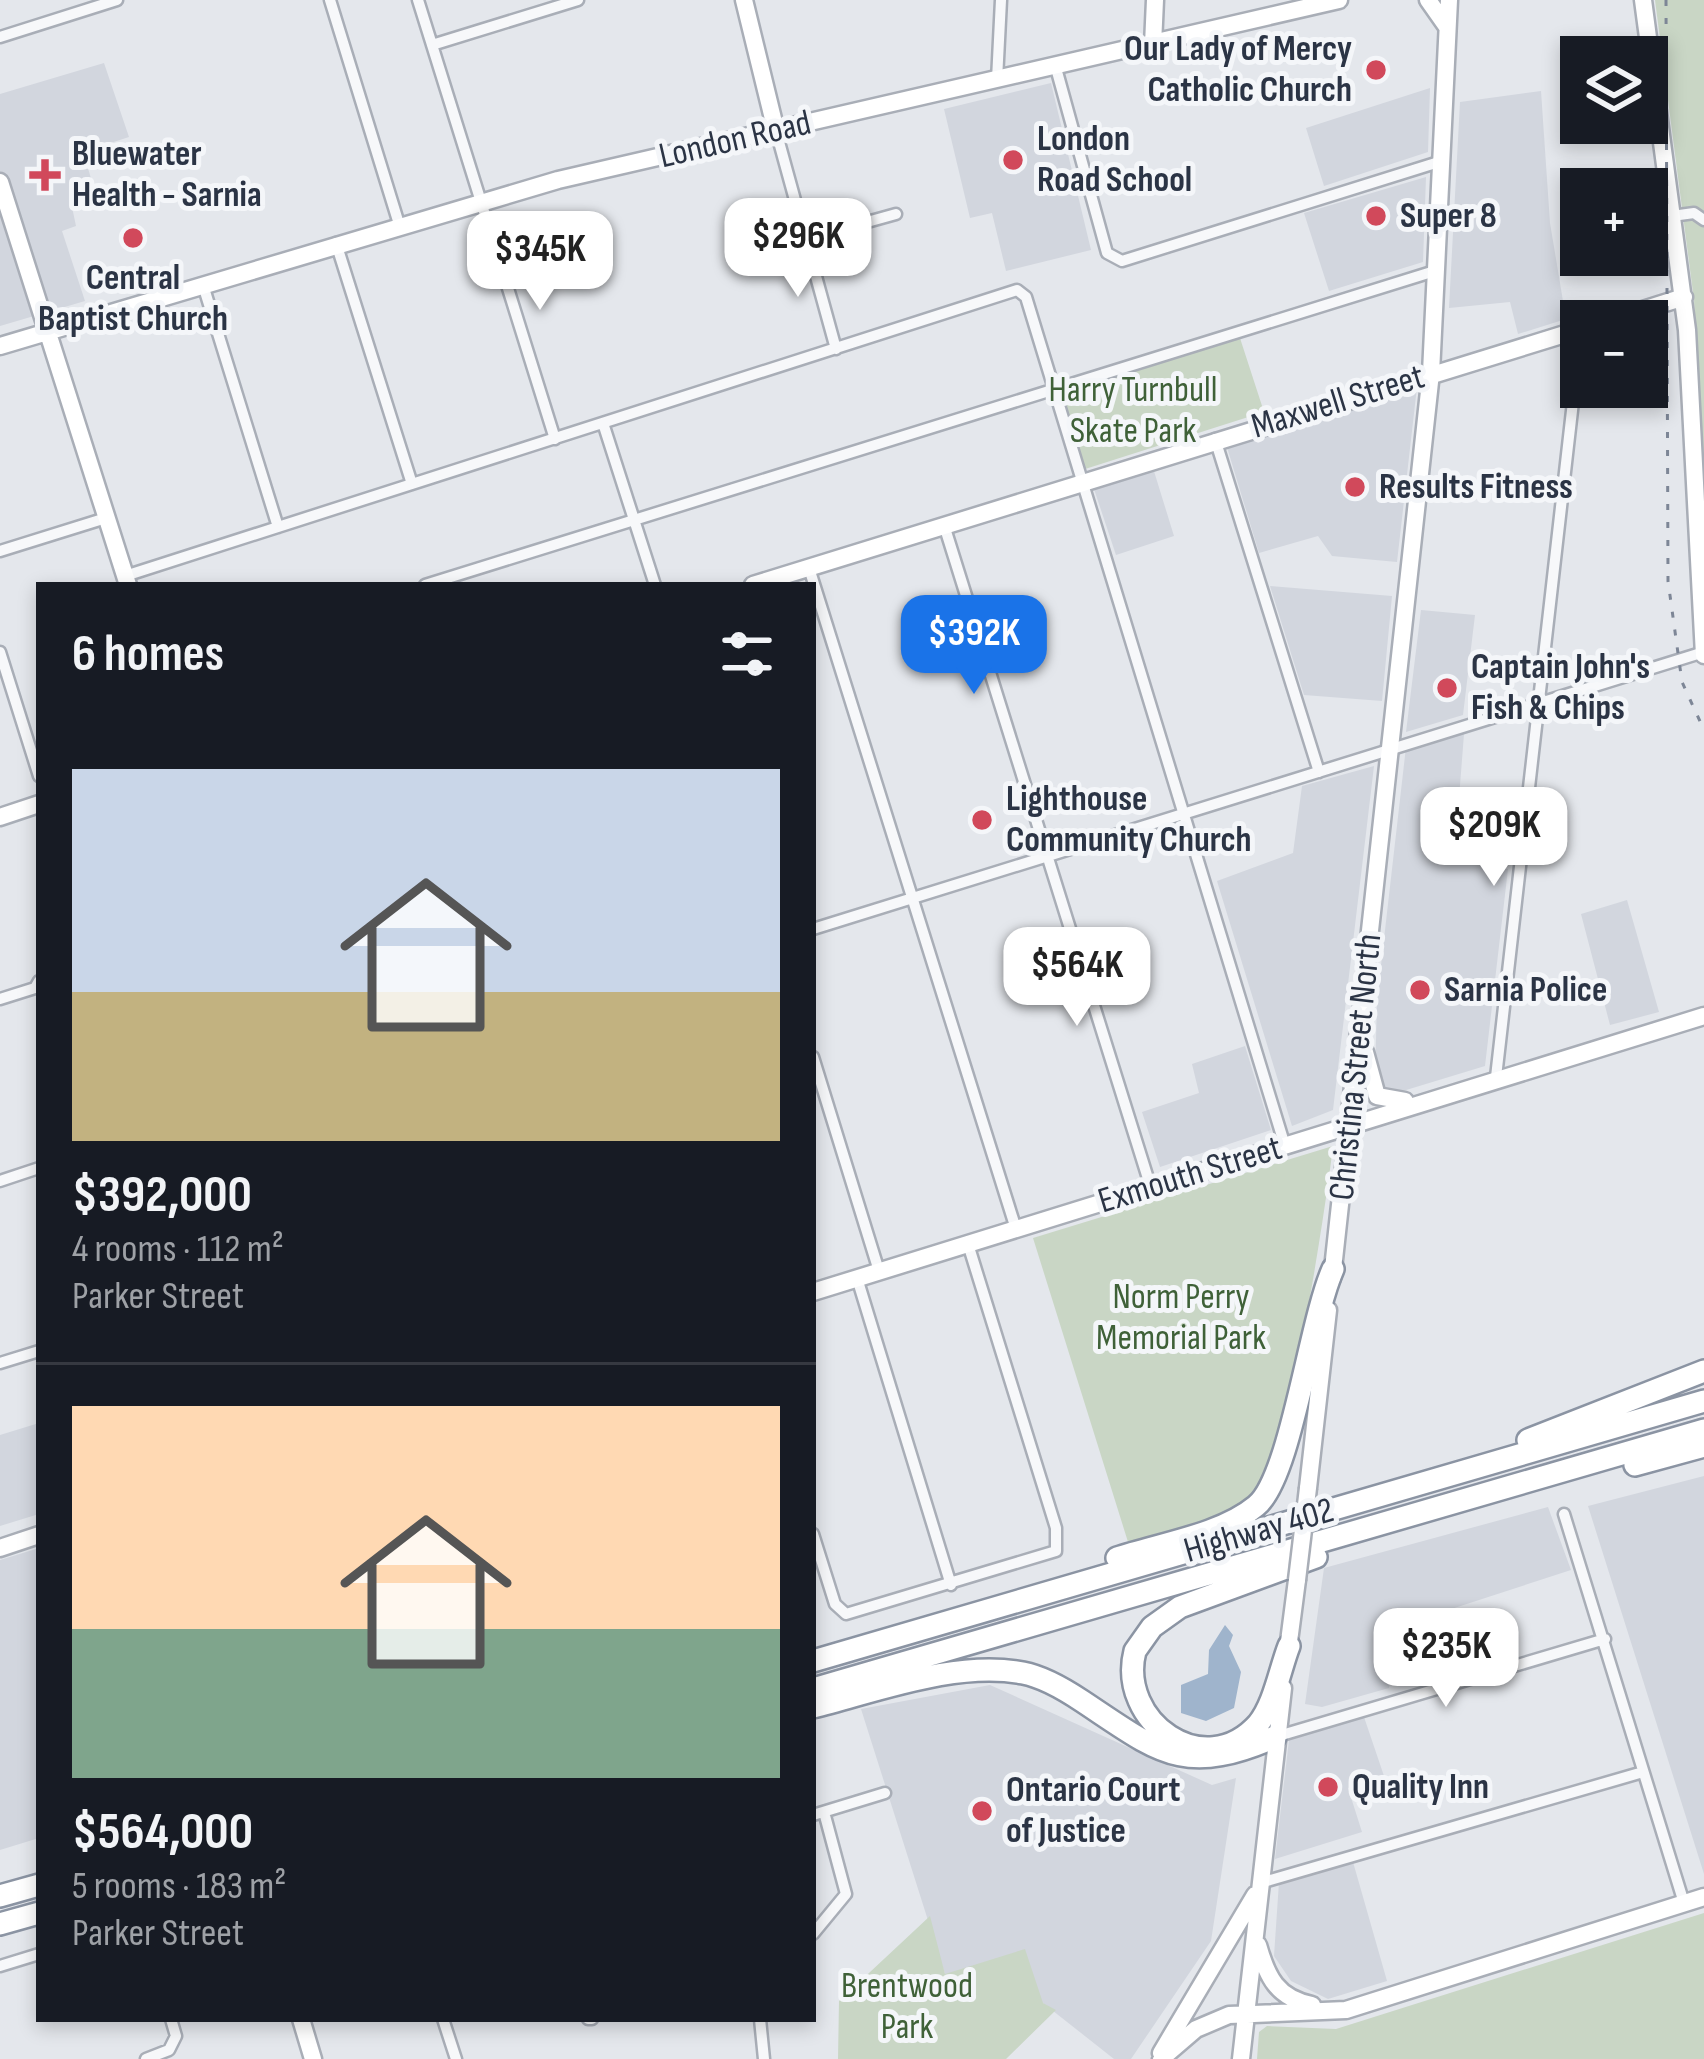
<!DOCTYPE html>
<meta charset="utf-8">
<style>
:root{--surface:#171b24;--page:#20242c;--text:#f1f3f6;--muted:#9ea1a6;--line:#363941;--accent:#1a73e8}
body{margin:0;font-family:"Sofia Sans Condensed",sans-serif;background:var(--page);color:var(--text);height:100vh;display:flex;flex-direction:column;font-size:45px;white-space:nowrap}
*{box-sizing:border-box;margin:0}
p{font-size:39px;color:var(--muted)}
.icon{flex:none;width:66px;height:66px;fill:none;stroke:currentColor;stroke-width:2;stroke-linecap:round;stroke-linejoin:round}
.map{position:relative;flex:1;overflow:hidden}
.details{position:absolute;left:36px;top:582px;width:780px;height:1440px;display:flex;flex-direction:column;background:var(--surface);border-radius:0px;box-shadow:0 6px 18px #0003}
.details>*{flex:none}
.tools{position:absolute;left:1560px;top:36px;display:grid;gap:24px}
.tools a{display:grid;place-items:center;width:108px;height:108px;border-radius:0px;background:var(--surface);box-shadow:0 6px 18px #0003;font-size:60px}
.price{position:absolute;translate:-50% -102px;padding:0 27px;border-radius:24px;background:#fff;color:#222;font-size:39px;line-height:78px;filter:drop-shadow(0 3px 6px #0008)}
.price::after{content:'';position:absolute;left:50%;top:72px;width:36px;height:27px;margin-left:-18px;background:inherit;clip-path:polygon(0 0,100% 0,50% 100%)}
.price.on{background:var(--accent);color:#fff}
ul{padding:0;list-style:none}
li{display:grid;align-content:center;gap:24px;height:636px;padding:0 36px}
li+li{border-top:3px solid var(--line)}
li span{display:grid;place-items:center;height:372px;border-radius:0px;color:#555}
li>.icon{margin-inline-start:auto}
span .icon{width:216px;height:216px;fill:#fffc;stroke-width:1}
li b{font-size:51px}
h2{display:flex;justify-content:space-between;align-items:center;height:144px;padding:0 36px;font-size:51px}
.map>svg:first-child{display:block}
.built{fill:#d2d6de}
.green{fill:#c9d6c5}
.water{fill:#9fb4cc}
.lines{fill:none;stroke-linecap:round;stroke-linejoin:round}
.street-casing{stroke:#a9aeb7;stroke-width:15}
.secondary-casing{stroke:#a9aeb7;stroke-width:21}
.highway-casing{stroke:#8b94a3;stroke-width:26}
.street{stroke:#f7f8fa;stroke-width:10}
.secondary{stroke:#fff;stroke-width:16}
.highway{stroke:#fff;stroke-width:21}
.rail{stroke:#7d8696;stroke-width:3;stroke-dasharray:6 12;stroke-linecap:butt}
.secondary-bridge-casing{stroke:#a9aeb7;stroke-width:21;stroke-linecap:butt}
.secondary-bridge{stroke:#fff;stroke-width:16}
.poi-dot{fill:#d1495b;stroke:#f4f6f9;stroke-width:4.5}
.labels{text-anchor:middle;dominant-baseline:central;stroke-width:10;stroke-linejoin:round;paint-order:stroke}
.poi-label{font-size:36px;font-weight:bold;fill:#2b3445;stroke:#f4f6f9;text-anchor:start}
.street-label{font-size:36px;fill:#2b3445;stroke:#f4f6f9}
.park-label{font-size:36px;fill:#3f6138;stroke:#f4f6f9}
</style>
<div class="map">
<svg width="1704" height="2059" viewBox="0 0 1704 2059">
<rect width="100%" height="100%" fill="#e4e7ec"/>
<!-- built -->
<path class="built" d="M104,63l25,74 -46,15 14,46 -25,9 4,19 -14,5 23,70 -85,25v-232z
M1051,83l40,167 -85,21 -14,-58 -22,5 -26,-109z
M1430,88l-2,64 -104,34 -18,-58z
M1541,91l9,132 16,96 -48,15 -8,-32 -61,6 11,-206z
M1426,177l-3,85 -94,29 -25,-78z
M1417,387l-20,175 -65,-6 -14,-20 -59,17 -33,-109z
M1153,468l21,68 -58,19 -23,-69z
M1270,586l122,10 -10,105 -78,-6z
M1421,610l54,5 -12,100 -57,17z
M1464,734l-10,128 54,7 -23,197 -92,28 -18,-14 2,-80 29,-253z
M1374,766l-41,344 -41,16 -75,-245 76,-28 9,-67z
M1627,900l32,112 -49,13 -29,-111z
M1245,1046l26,84 -111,37 -18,-55 57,-19 -7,-29z
M39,1423v91l-39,12v-91z
M1704,1476v398l-116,-368z
M1548,1507l23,63 -172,56 -10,62 -67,19 -17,-3 19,-136z
M39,1548v290l-39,12v-290z
M990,1685l222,100 24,-7 -25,163 -80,118h-17l-71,-56 -98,-29 -84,-265z
M1364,1717l20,59 -36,12 14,44 -87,27 14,-119z
M1353,1862l34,119 -59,18 -37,-18 -17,-25 5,-74z"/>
<!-- green -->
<path class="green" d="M1655,0h49v494l-10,-194z
M1239,335l25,77 -182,58 -25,-79z
M1333,1146c-7,59 -45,323 -84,354 -32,24 -83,31 -121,42l-95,-304z
M1704,1913v146h-447l2,-27 8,-6 69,3z
M930,1916l15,58 80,-25 18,54 13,7 -50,49h-168l1,-58z"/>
<!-- water -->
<path class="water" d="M1225,1625l8,10 -4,11 12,26 -7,36 -28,13 -25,-8v-28l27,-11 1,-24z"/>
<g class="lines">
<defs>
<path id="street" d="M330,0l69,224
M418,0l137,439
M0,37l117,-37
M432,45l146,-45
M1056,68l51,185 15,8 320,-100
M997,80l4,-80
M776,131l60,218
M1672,216l22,-3 10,7
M806,239l90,-25
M336,243l76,241
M203,285l75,242
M603,423l52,162
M1215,439l104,333
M944,525l207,663
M0,551l106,-33
M809,568l207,661
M125,576l892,-286 9,7 259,849
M425,585l1013,-315
M0,652l39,124
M813,929l891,-277
M0,999l35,-11 4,-7
M813,1057l66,214
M1496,1077l82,-719 -2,-27
M0,1181l39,-13
M857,1278l94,307
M0,1363l39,-12
M1564,1514l120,389
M813,1534l22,70 11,10 210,-63v-23l-88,-284
M1275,1737l330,-98
M813,1815l72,-22
M1260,1883l383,-111
M813,1934l33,-40 -22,-82
M0,1966l39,-12
M443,2019l13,40
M588,2019h4
M760,2019l4,40
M146,2059l23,-9 7,-14 -5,-17"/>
<path id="secondary" d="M744,0l32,131
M1428,0l19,27
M1643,0l44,330 17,325
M1153,45l2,-45
M0,182l128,403
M1608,321l76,-24
M0,346l558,-166 781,-180
M753,585l828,-256
M0,817l39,-13
M1365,1052l12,44 28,5
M1332,1278l99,-905 18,-373
M813,1292l891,-276
M1308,1488l20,-178
M0,1548l39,-13
M1287,1657l10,-77
M1258,1945c9,32 19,53 54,60
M301,2019l12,40
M1161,2053l94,-158
M1161,2059l35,-30 33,-14 117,-5 358,-113
M1241,2059l42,-371"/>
<path id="highway" d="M1528,1440l176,-69
M1635,1465l69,-19
M1117,1558c42,-14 104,-23 139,-52 35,-28 53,-183 77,-237
M1289,1646c-9,23 -15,59 -31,78 -54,60 -141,-3 -123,-73l17,-24 28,-20 136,-50
M813,1661l891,-260
M813,1689l891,-259
M813,1707c64,-16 144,-47 210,-34 21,4 41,16 59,28 77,51 101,76 193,36
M0,1896l39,-11
M0,1924l39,-11"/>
</defs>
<!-- street casing -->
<use href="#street" class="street-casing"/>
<!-- secondary casing -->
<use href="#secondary" class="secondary-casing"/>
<!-- highway casing -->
<use href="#highway" class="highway-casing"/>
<!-- street -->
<use href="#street" class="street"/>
<!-- secondary -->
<use href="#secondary" class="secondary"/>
<!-- highway -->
<use href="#highway" class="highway"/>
<!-- rail -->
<path class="rail" d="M1666,0l2,581 14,101 22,48"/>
<defs>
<path id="secondary-bridge" d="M1297,1580l11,-92"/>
</defs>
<!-- secondary-bridge casing -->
<use href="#secondary-bridge" class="secondary-bridge-casing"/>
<!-- secondary-bridge -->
<use href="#secondary-bridge" class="secondary-bridge"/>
</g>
<!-- markers -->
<g class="poi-dot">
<circle cx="1376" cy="70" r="12"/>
<circle cx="1013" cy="160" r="12"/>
<path d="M39 157h12v12h12v12h-12v12h-12v-12h-12v-12h12z"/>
<circle cx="1376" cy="216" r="12"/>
<circle cx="133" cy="238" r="12"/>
<circle cx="1355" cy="487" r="12"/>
<circle cx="1447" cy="688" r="12"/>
<circle cx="982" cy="820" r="12"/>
<circle cx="1420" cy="990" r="12"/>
<circle cx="1328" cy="1787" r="12"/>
<circle cx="982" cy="1811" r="12"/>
</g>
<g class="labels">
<!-- poi labels -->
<g class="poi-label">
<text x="1352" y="49" text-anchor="end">Our Lady of Mercy<tspan x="1352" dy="41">Catholic Church</tspan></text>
<text x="1037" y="139">London<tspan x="1037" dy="41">Road School</tspan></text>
<text x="72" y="154">Bluewater<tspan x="72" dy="41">Health - Sarnia</tspan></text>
<text x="1400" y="216">Super 8</text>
<text x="133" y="278" text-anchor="middle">Central<tspan x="133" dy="41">Baptist Church</tspan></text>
<text x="1379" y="487">Results Fitness</text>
<text x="1471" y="667">Captain John's<tspan x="1471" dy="41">Fish &amp; Chips</tspan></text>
<text x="1006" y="799">Lighthouse<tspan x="1006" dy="41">Community Church</tspan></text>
<text x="1444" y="990">Sarnia Police</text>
<text x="1352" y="1787">Quality Inn</text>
<text x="1006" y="1790">Ontario Court<tspan x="1006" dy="41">of Justice</tspan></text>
</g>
<!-- street labels -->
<g class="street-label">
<text transform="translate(735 140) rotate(-13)">London Road</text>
<text transform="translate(1338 402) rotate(-17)">Maxwell Street</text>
<text transform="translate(1356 1067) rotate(-84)">Christina Street North</text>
<text transform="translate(1190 1175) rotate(-17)">Exmouth Street</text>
<text transform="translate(1259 1531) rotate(-16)">Highway 402</text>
</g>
<!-- park labels -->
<g class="park-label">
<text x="1133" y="390">Harry Turnbull<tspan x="1133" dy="41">Skate Park</tspan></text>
<text x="1181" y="1297">Norm Perry<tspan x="1181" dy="41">Memorial Park</tspan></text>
<text x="907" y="1986">Brentwood<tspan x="907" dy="41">Park</tspan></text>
</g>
</g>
</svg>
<div class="tools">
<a><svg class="icon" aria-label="layers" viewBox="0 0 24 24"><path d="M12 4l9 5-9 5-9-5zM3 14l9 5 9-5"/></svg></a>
<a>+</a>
<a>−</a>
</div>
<b class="price" style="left:798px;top:300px">$296K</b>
<b class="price" style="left:540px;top:313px">$345K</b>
<b class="price on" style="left:974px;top:697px">$392K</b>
<b class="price" style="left:1494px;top:889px">$209K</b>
<b class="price" style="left:1077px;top:1029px">$564K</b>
<b class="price" style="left:1446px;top:1710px">$235K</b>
<section class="details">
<h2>6 homes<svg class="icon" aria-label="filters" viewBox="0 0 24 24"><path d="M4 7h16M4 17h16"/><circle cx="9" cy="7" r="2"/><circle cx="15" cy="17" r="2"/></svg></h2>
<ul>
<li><span style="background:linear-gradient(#c9d6e8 60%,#c2b280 0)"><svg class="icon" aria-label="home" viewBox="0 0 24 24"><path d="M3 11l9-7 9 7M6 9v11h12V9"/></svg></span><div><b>$392,000</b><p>4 rooms · 112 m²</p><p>Parker Street</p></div></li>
<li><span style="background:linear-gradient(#ffd9b3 60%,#7fa58c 0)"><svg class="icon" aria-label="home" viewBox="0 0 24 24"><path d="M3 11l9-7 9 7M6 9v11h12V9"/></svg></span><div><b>$564,000</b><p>5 rooms · 183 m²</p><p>Parker Street</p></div></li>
</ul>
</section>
</div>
